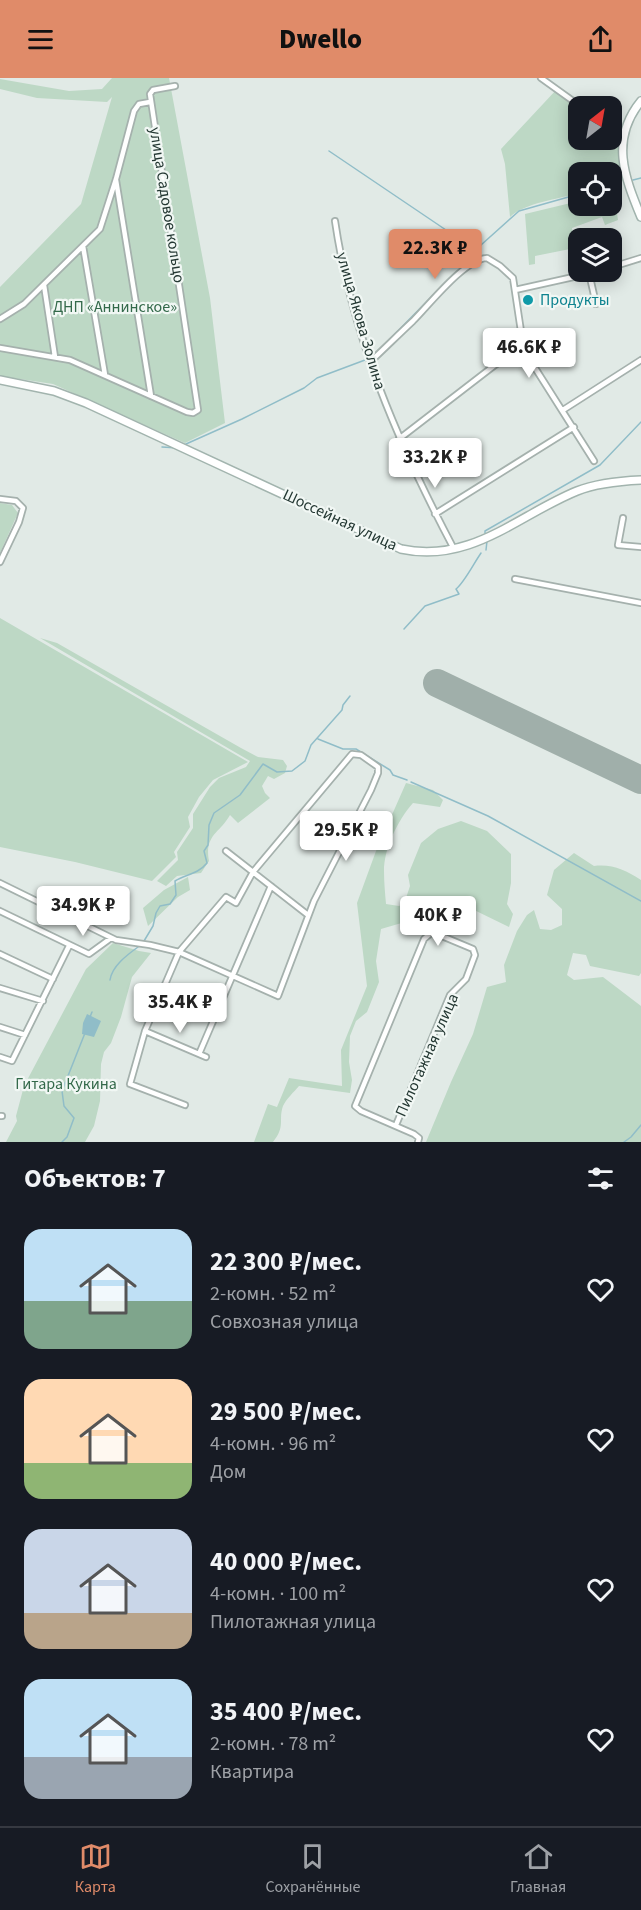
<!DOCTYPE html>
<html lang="ru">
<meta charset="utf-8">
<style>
:root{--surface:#171b24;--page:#20242c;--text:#f1f3f6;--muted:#9ea1a6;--line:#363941;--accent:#e08b69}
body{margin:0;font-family:"Source Sans 3",sans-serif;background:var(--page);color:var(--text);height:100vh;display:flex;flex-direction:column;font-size:22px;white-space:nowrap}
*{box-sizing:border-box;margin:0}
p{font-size:20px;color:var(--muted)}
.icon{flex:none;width:33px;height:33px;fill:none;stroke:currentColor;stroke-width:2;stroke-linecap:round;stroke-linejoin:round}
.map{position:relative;height:1064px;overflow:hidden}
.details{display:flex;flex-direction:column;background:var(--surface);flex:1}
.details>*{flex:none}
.needle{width:39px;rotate:31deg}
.tools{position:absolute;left:568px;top:18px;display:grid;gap:12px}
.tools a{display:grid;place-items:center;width:54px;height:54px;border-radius:12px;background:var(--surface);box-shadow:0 3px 15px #0003;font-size:30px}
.price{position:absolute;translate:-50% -51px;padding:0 14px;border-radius:6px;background:#fff;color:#222;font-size:20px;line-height:39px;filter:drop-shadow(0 2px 3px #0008)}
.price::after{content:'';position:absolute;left:50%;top:36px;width:18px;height:14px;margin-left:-9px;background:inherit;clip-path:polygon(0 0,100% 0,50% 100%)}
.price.on{background:var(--accent);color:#111}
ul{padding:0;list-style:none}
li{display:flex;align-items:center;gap:18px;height:150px;padding:0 24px}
li span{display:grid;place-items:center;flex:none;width:168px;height:120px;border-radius:18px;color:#555}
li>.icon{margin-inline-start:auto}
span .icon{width:72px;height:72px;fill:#fffc;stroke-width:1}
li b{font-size:26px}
h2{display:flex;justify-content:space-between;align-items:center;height:72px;padding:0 24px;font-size:26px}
header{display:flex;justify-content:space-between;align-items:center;height:78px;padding:0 24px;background:var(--accent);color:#111;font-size:27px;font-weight:800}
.tabs{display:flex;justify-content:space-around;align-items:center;height:84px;border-top:2px solid var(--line);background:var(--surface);font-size:16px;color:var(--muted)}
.tabs a{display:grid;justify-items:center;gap:3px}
.tabs .on{color:var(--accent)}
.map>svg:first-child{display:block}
.green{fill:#bdd8c5}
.water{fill:#90bdc8}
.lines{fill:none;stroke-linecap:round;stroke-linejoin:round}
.stream{stroke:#90bdc8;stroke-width:1.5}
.runway{stroke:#a0afaa;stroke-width:28}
.minor-casing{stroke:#a5b1ad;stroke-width:8}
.secondary-casing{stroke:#a2b4ae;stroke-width:10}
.minor{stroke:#fff;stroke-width:4.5}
.secondary{stroke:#fff;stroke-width:7}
.culture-dot{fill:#0f9aa8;stroke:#f1f7f4;stroke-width:2}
.labels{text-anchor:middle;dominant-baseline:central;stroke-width:4.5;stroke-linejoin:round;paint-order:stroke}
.street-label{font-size:16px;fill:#243833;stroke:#f1f7f4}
.culture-label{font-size:16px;fill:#0d838f;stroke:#f1f7f4;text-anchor:start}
.park-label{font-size:16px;fill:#33694a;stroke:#f1f7f4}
</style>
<header><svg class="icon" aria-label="menu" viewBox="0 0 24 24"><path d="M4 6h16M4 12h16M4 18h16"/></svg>Dwello<svg class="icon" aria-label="share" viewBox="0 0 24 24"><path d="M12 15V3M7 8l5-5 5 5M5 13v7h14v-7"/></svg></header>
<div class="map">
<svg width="641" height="1064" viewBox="0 0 641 1064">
<rect width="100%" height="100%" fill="#e1eae6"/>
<!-- green -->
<path class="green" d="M112,0h57l41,220 15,125 -40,20 -132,-59 -53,-8v-89l81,-83 31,-107 -5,5 -70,-4 -37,-9v-10l69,12 33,-2z
M557,11l22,18v33h33v-6l10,7 3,39 -13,4v-12h-33v21c-20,6 -55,10 -69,24l-5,-53 -4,-15z
M614,115l4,27 -13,5 -3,-8 -30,11 3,20 -40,8v8l-6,1 -4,-51 54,-13v5h33v-12z
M0,425l12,2 6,8 -18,40z
M0,540l248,144 -35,18 -14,17 -11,20 2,10 -16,25 2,5 -24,24 -77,-19 -75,-15z
M40,560l17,5 184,105 17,9 25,3 4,6 -2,7 -11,6 -6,-3 -6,10 3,7 5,5 -32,25 -8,-8c-10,18 -26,20 -21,46l-8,12 -24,3 -11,10 -9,-5 21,-21 -1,-8 16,-24v-14l17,-27 9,-9 27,-11 4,-6z
M406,705l27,7 10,10 -3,7 -27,-4c-15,17 -29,45 -29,68 0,11 1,22 2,33l13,2 5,-2 6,-18 -2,-11 13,-32 17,-14 23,-8 26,10 24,23v29l-4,21 6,10 -4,13 -39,-19 -27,-1 -26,-7 -12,22 -24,7 -5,32 3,21 -12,30 -11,9 -6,15 -1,26 3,18 -2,13 -51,-7c-5,6 -13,13 -16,20 -5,14 3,20 -10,36h-19l14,-38 9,3 12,-29 53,8 -1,-36 26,-64 -10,-83 19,-52z
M574,775l20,13c19,-2 31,4 47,14v93l-2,3 -49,-10 -4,-11 -13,-2 -6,22 7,5 29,-3 38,29v136h-215l25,-60 22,-48 14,-47 19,-5 -2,-17 13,-34 10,-16 7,-5 6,19 11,1 11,-5v-16l-15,-14 7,-25z
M188,799l2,13 -12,7 -30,29 -5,-18 21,-18z
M113,865l26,8 12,2 -19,24 -11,40 -10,26 -7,9 -3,12 -1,37 -6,25 -9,16h-79l11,-21 -1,-5 8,-30 62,-117z"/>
<!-- water -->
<path class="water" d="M87,936l14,7 -7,16 -12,-3 1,-11z"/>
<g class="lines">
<!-- stream -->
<path class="stream" d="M329,73l117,79
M633,102l8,-2
M612,107l8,-2
M466,188l15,-21 38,-34 60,-17
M382,269l66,-67
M186,366l56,-25 62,-31 13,-10 48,-18
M162,369l16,1
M485,455v-2l115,-66 41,-43
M486,472l1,-9
M404,551l21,-23 34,-12 -3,-5c8,-6 18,-26 25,-36
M318,661l25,10h13l34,21 3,5 14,5
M411,704l77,34 153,85
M144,863l9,-15 3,-13 4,-7 10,-2 6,-9 -1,-14c12,-7 23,-7 32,-18l-3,-12 4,-6 1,-20 5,-12 26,-18 23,-31 14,8 15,-1 13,-10 6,-16 31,-35 1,-5 7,-9
M110,902c2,-14 17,-25 28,-33
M90,939l2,-5
M62,1064l5,-5 7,-19 -10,-12 -2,-15 23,-58
M624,1064l7,-5 10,-12"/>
<!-- runway -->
<path class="runway" d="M437,605l204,97"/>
<defs>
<path id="minor" d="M541,0l39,28
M612,54l11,9
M116,102l35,216
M335,143c17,116 64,224 119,328
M83,168l22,129
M612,189l29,-9
M589,195l7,31
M44,207l11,72
M515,212l81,-18
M0,241l24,-15 76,-75 16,-50 18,-68 5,-7 11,-2
M0,270l70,12 117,52 6,1 5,-3 -48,-316 3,-4 22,-4
M370,284c14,-13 29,-28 43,-41 16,-16 52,-62 74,-63l13,8 13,12 9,60 8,22 64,101
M563,332l78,-50
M399,361l96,-74 29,-18
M0,421l16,2 7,7 -4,14 -19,40
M435,436l139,-87
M623,440l-5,27 23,2
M515,501l126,24
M226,773l82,64
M0,805l116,57 34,5 29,7 99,44 36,-95 57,-111 7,-17v-6l-17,-12 -9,-1 -99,118 -17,31 -10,-6 -47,55 -34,79 -15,53 55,21
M0,833l89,43 22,-16
M0,876l53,25
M0,910l43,13
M0,949l25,8
M145,953l61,26
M199,976l72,-168
M0,979l12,4 57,-115
M0,1038h2
M396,1047l54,-130 16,-16 9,-24 -2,-6 -36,-15 -6,-1 -7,6 -69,167 6,5 53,23 5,4 -1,4"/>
<path id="secondary" d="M641,23c-31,38 -17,75 0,116
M0,302l54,11 32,12 315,146c70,15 117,-34 176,-58 20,-8 43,-10 64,-11"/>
</defs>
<!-- minor casing -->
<use href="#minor" class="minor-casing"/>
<!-- secondary casing -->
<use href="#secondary" class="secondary-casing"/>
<!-- minor -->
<use href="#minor" class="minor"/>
<!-- secondary -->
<use href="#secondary" class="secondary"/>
</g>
<!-- markers -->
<circle class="culture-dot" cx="528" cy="222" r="6"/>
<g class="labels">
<!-- street labels -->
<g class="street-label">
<text transform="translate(167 127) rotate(81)">улица Садовое кольцо</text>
<text transform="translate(361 243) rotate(74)">улица Якова Золина</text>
<text transform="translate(340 442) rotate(25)">Шоссейная улица</text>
<text transform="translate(427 977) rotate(-66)">Пилотажная улица</text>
</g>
<!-- culture labels -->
<g class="culture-label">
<text x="540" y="222">Продукты</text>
</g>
<!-- park labels -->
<g class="park-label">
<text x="115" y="229">ДНП «Аннинское»</text>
<text x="66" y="1006">Гитара Кукина</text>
</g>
</g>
</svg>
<div class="tools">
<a><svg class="needle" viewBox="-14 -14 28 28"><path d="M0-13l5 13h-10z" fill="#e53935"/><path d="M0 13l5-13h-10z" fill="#9ea1a6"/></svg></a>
<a><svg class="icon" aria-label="locate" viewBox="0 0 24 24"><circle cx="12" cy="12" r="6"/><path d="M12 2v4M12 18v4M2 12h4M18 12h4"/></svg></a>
<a><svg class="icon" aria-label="layers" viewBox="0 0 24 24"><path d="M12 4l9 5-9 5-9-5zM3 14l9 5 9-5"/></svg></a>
</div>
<b class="price on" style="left:435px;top:202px">22.3K ₽</b>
<b class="price" style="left:529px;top:301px">46.6K ₽</b>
<b class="price" style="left:435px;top:411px">33.2K ₽</b>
<b class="price" style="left:346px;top:784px">29.5K ₽</b>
<b class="price" style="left:83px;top:859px">34.9K ₽</b>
<b class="price" style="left:438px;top:869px">40K ₽</b>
<b class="price" style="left:180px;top:956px">35.4K ₽</b>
</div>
<section class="details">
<h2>Объектов: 7<svg class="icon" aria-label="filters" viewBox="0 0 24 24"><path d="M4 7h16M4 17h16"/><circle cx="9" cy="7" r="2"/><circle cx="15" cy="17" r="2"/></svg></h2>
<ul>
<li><span style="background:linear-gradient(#bfe0f5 60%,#7fa58c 0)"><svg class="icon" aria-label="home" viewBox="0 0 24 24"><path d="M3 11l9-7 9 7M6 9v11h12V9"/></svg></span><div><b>22 300 ₽/мес.</b><p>2-комн. · 52 m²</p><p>Совхозная улица</p></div><svg class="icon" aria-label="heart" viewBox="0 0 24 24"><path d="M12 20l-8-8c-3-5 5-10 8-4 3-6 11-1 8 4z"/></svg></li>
<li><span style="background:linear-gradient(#ffd9b3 70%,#8fb573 0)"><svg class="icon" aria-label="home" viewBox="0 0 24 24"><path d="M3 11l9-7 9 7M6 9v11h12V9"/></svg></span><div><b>29 500 ₽/мес.</b><p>4-комн. · 96 m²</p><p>Дом</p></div><svg class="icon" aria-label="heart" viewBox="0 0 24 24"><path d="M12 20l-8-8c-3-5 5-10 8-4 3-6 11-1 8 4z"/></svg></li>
<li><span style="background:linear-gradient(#c9d6e8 70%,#b9a48a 0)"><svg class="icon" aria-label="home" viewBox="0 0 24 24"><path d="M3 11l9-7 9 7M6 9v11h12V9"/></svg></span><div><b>40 000 ₽/мес.</b><p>4-комн. · 100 m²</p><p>Пилотажная улица</p></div><svg class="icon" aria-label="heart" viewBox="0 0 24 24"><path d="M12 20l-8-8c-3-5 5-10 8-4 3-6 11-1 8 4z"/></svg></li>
<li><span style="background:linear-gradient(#bfe0f5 65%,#9aa5b1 0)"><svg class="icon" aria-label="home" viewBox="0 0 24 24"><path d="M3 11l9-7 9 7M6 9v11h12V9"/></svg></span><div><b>35 400 ₽/мес.</b><p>2-комн. · 78 m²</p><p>Квартира</p></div><svg class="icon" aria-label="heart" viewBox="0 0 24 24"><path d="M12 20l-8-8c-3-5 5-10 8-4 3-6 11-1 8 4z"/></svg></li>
</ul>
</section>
<nav class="tabs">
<a class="on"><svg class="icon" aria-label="map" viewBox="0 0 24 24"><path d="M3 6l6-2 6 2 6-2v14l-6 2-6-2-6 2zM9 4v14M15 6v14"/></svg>Карта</a>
<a><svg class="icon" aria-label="saved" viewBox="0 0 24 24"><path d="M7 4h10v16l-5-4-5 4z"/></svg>Сохранённые</a>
<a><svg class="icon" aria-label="home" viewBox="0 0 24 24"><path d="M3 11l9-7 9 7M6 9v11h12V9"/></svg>Главная</a>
</nav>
